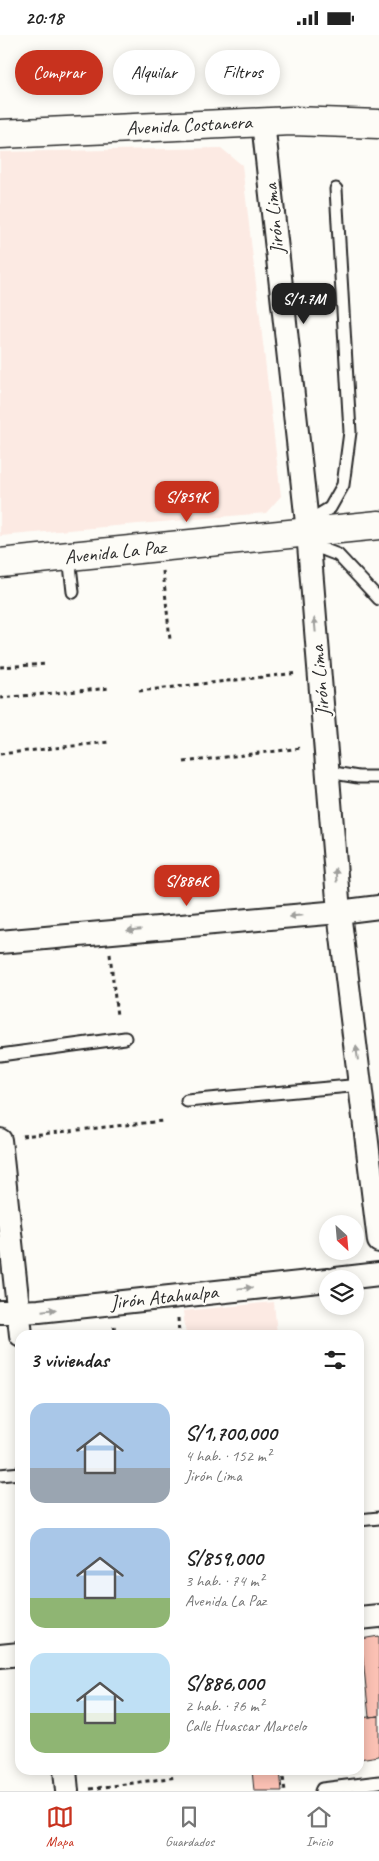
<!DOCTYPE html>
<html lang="es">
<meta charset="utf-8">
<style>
:root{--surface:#fff;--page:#f6f6f6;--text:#222;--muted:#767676;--line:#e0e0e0;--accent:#c8321e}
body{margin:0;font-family:Caveat,sans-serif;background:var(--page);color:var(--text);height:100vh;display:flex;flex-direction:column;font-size:19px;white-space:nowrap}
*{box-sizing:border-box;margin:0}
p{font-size:16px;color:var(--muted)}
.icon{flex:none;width:28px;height:28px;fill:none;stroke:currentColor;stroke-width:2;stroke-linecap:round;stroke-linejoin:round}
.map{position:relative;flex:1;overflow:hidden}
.side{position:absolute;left:15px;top:1295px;width:349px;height:445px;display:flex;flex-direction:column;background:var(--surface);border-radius:15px;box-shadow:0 2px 12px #0003}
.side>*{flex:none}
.guide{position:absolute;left:15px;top:15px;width:350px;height:45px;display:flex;gap:10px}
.needle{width:32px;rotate:154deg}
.buttons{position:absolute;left:319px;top:1180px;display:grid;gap:10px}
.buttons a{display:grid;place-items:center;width:45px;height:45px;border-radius:50%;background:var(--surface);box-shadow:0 2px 12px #0003;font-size:25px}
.price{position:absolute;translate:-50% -42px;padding:0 11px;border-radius:10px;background:var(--accent);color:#fff;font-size:16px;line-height:32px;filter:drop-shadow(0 1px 2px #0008)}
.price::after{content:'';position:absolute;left:50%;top:30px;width:15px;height:11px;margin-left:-8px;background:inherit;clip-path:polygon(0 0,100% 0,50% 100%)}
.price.active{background:#222;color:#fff}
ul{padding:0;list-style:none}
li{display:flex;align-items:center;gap:15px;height:125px;padding:0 15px}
li span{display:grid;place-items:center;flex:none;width:140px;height:100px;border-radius:15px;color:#555}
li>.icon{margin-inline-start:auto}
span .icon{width:60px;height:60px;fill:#fffc;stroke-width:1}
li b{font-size:21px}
h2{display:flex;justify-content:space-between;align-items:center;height:60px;padding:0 15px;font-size:21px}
.tag{padding:0 18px;border-radius:22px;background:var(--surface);box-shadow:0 2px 12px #0003;font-size:18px;line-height:45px}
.tag.active{background:var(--accent);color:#fff}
.status{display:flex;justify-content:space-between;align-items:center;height:35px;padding:0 25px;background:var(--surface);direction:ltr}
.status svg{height:14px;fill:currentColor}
.tab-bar{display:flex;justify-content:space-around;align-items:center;height:70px;border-top:1px solid var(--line);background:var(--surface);font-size:14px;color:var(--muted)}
.tab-bar a{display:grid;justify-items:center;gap:2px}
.tab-bar .active{color:var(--accent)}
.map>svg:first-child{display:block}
.built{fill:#fceae3}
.building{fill:#fbc1b4;stroke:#2b2b2b}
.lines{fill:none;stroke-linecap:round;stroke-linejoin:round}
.lane-casing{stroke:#2b2b2b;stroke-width:15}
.street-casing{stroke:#2b2b2b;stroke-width:26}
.secondary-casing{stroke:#2b2b2b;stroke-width:31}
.path{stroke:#2b2b2b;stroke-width:3;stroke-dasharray:4 4;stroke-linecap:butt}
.lane{stroke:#fdfcf7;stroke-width:11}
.street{stroke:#fdfcf7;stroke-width:22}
.secondary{stroke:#fdfcf7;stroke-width:28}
.oneway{fill:#9e9e9b}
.labels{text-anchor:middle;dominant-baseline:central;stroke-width:4.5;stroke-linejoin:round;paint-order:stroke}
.street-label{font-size:20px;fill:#2b2b2b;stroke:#fdfcf7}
</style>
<div class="status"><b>20:18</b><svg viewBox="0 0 49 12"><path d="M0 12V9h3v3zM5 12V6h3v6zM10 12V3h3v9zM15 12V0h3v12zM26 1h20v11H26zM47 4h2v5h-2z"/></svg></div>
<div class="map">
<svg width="379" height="1756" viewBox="0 0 379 1756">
<rect width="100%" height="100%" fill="#fdfcf7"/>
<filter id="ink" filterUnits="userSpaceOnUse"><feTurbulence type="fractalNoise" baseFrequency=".02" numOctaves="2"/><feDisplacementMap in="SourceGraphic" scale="10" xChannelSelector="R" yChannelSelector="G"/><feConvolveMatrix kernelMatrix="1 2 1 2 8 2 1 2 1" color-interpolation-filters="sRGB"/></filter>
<g filter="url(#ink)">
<!-- built -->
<path class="built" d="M221,113l21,17 39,331 -15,17 -266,23v-384z
M274,1267l3,33h-91l-3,-24z"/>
<!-- building -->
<path class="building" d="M379,1601v80l-10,1 -8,-78z
M379,1681v40l-20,3v-41z
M252,1735h28l2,21h-28z"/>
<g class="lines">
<defs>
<path id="lane" d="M307,487l23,-14 13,-23 7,-53 -14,-243
M309,511l16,4 13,5 41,44
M69,521l4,36
M328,737l30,5h21
M0,1020l125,-17
M187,1066l174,-16
M0,1440l20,-2
M359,1485l20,-2
M321,1756l1,-2 57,-7"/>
<path id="street" d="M263,87l45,410 31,380 40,329
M0,907l339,-30 40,-5
M0,1105l21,195
M336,1244l43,-5
M0,1277h19l20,-1 289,-31
M359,1583l20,-2
M0,1621l20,-2
M65,1735l2,21"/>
<path id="secondary" d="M0,99l292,-13 87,3
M0,528l379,-38"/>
</defs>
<!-- lane casing -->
<use href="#lane" class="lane-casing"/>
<!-- street casing -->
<use href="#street" class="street-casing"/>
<!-- secondary casing -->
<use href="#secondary" class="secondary-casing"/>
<!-- path -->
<path class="path" d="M163,536l7,69
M0,632l46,-3
M139,656l159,-18
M0,663l111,-10
M0,719l109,-12
M184,727l118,-14
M110,919l7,62
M22,1101l141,-15
M178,1283l1,17
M114,1291l2,9
M282,1735l3,21
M90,1754l86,-12"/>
<!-- lane -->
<use href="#lane" class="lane"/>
<!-- street -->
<use href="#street" class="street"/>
<!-- secondary -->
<use href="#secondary" class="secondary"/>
</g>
<!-- one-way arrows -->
<defs><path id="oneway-solid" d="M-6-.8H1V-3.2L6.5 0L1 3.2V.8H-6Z" transform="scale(1.25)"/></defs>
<g class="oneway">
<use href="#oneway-solid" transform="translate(315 590) rotate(-95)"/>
<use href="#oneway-solid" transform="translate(336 840) rotate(-95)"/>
<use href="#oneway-solid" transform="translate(296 881) rotate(175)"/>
<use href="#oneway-solid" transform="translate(134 895) rotate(175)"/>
<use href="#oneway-solid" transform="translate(357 1018) rotate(-97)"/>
<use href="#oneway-solid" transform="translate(245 1253) rotate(-6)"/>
<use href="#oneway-solid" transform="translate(49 1275) rotate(-6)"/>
</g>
</g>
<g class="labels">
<!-- street labels -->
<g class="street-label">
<text transform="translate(189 90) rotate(-3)">Avenida Costanera</text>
<text transform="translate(274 184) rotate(-96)">Jirón Lima</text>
<text transform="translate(115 517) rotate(-6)">Avenida La Paz</text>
<text transform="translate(320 646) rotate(-95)">Jirón Lima</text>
<text transform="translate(164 1262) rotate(-6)">Jirón Atahualpa</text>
</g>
</g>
</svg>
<div class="buttons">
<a><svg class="needle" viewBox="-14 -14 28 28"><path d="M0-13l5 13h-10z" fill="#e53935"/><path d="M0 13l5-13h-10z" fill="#767676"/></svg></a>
<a><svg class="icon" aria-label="layers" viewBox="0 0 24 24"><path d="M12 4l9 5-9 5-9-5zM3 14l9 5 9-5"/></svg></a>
</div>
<b class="price active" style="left:304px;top:290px">S/1.7M</b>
<b class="price" style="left:187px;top:488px">S/859K</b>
<b class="price" style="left:187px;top:872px">S/886K</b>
<div class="guide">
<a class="tag active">Comprar</a>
<a class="tag">Alquilar</a>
<a class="tag">Filtros</a>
</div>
<section class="side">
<h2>3 viviendas<svg class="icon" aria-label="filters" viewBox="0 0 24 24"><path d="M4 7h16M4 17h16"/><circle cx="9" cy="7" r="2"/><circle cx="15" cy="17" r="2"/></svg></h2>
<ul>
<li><span style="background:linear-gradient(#a9c7e8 65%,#9aa5b1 0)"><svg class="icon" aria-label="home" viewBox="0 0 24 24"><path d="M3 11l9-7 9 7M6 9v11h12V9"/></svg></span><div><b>S/1,700,000</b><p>4 hab. · 152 m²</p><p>Jirón Lima</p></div></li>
<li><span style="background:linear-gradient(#a9c7e8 70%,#8fb573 0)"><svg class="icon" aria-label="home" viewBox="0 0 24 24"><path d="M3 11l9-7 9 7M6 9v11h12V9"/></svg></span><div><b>S/859,000</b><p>3 hab. · 74 m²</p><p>Avenida La Paz</p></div></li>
<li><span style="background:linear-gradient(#bfe0f5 60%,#8fb573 0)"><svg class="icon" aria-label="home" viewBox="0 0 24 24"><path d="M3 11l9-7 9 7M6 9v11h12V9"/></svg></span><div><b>S/886,000</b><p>2 hab. · 76 m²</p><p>Calle Huascar Marcelo</p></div></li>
</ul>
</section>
</div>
<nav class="tab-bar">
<a class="active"><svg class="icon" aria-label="map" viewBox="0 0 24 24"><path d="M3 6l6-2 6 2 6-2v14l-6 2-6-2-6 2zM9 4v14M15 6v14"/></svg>Mapa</a>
<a><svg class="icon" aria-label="saved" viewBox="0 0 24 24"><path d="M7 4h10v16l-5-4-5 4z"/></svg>Guardados</a>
<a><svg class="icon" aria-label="home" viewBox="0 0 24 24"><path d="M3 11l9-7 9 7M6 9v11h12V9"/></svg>Inicio</a>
</nav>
